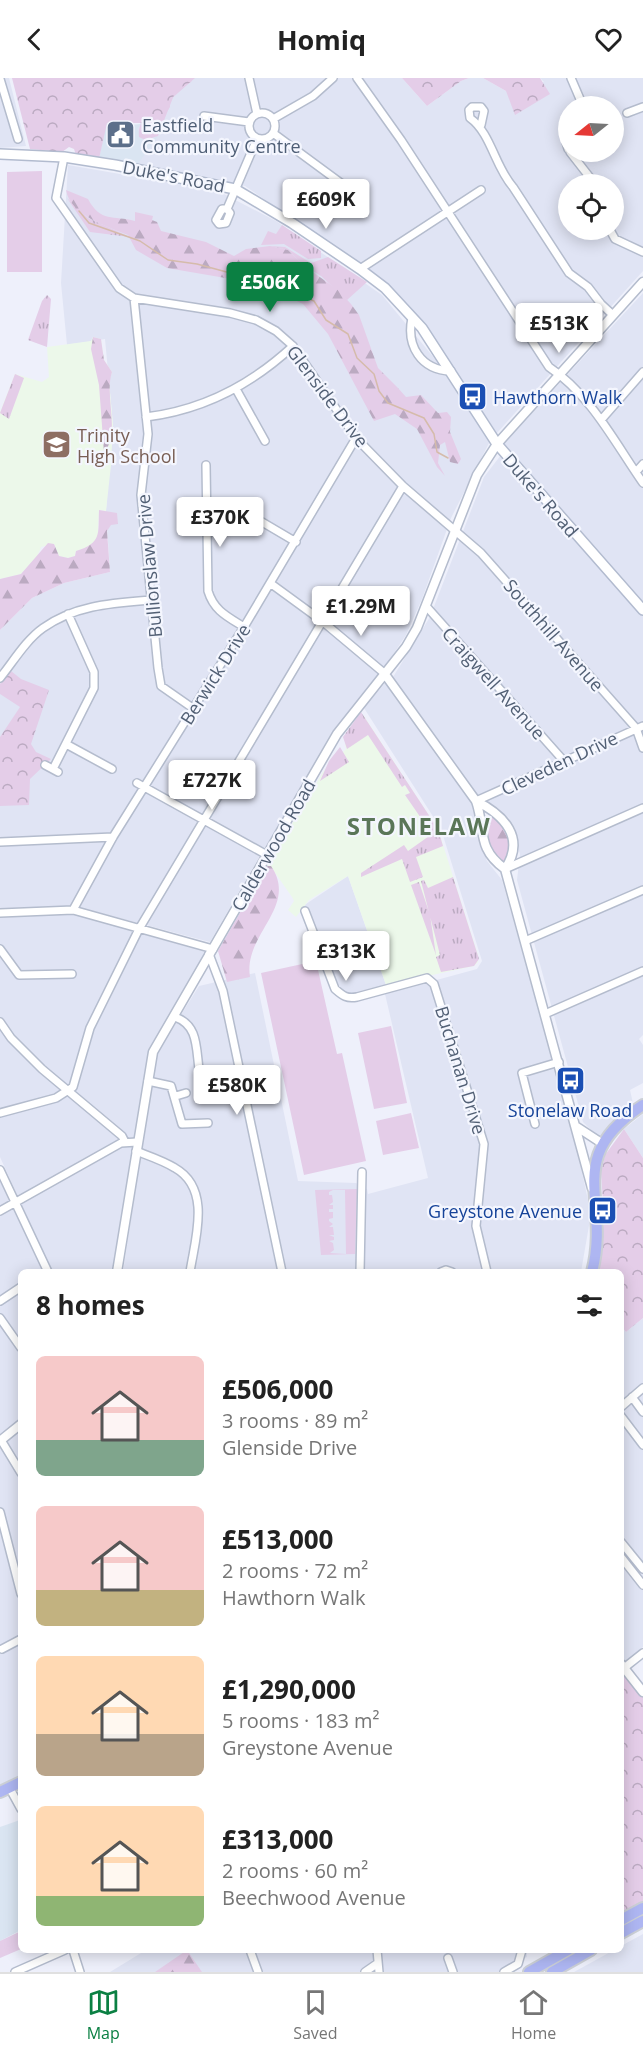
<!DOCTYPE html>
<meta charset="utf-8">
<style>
:root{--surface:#fff;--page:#f6f6f6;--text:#222;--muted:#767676;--line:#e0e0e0;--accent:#0b8043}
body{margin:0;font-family:"Open Sans",sans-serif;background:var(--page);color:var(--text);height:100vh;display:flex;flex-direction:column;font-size:22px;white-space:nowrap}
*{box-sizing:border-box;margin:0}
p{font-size:20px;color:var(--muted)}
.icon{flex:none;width:33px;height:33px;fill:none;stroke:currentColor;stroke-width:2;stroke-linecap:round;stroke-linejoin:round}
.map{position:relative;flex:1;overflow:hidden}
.drawer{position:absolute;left:18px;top:1191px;width:606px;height:684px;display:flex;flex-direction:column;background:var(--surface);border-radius:9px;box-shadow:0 3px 15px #0003}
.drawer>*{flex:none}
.needle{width:39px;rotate:252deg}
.tools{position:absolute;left:558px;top:18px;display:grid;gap:12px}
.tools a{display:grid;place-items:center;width:66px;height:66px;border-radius:50%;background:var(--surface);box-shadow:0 3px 15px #0003;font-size:30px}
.price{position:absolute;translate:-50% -51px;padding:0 14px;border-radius:6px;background:#fff;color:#222;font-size:20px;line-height:39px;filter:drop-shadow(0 2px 3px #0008)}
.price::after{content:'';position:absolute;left:50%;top:36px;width:18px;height:14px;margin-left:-9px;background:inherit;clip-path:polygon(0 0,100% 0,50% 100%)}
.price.on{background:var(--accent);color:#fff}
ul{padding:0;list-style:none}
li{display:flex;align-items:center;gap:18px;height:150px;padding:0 18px}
li span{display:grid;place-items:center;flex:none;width:168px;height:120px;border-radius:9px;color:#555}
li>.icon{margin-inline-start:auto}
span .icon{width:72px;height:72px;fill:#fffc;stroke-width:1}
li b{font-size:26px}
h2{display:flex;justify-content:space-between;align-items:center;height:72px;padding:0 18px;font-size:26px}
header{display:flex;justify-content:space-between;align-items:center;height:78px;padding:0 18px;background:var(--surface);font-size:27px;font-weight:700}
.tabs{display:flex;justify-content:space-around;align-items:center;height:84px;border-top:2px solid var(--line);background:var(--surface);font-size:16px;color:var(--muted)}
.tabs a{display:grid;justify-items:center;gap:3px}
.tabs .on{color:var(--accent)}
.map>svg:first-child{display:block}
.residential{fill:#e0e4f4;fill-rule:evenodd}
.commercial{fill:#dae5f2}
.education{fill:#ecf8ea}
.grass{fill:url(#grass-tufts)}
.forest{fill:url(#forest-firs)}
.park{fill:url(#park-crowns)}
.garden{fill:#e4cde8;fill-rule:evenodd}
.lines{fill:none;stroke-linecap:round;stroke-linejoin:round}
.stream{stroke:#d5bbaa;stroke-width:1.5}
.minor-casing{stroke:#b4bccd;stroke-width:10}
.tertiary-casing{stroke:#b4bccd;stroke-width:11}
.secondary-casing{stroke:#b2bbcf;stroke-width:12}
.primary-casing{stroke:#cbcfd6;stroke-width:14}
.minor{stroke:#fff;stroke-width:7}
.tertiary{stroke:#fff;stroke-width:8}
.secondary{stroke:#fff;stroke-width:9}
.primary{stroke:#aeb6f2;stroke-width:10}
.labels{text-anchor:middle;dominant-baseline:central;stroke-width:4.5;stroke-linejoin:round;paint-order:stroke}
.service-label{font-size:18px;fill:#4e5e75;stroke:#f4f6fe;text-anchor:start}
.street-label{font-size:18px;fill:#526075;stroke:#f4f6fe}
.transit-label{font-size:18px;fill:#164399;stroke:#f4f6fe;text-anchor:start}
.education-label{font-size:18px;fill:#785e54;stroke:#f4f6fe;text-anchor:start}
.district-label{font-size:24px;font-weight:bold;letter-spacing:1.5px;fill:#5a7658;stroke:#f4f6fe}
</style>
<header><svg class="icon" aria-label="back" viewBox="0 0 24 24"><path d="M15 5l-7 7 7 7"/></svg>Homiq<svg class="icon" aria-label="heart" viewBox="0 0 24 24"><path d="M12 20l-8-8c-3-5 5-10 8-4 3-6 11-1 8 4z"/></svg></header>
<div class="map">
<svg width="643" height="1894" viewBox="0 0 643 1894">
<defs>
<pattern id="grass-tufts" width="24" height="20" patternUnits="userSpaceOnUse" patternTransform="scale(1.5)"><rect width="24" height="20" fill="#e4cde8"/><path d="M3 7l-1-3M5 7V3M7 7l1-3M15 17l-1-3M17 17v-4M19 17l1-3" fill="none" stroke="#bbaac1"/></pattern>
<pattern id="forest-firs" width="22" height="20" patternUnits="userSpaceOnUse" patternTransform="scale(1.5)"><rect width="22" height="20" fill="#e4cde8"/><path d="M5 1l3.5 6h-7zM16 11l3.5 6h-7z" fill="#bbaac1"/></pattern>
<pattern id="park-crowns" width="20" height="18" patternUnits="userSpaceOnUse" patternTransform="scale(1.5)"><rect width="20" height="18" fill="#e4cde8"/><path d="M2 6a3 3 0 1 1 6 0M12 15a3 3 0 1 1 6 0" fill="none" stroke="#bbaac1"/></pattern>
</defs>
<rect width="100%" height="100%" fill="#eef0fb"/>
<!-- residential -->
<path class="residential" d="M0,0h9l17,68 -26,2z
M193,0h209l25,28 34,-25 8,-3h14l23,13 38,-9 -4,-4h103v193l-146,162 -75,-111 -67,-61 -110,-75 -146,-27zM568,28h46v46h-46zM568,106h46v46h-46z
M68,87l150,26 58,30 106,74 53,64 55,82 -39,77 -29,81 -16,36 -141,212 -55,95 -128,-34 -82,2v-280l32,-32 32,-15 46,-11 -4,-61 7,-86 -8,-86 -38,6 -6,-62z
M643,215v308l-139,-158z
M501,377l142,161v419l-4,4 4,6v38l-13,7 4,18 -35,30 -16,-16 -66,-242 3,-26 -11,-36 -38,-27 -78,-114 37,-60 54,-140z
M385,605l88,122 3,25 11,31 15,19 73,260 16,74 -10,58h-458l33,-217 43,-69 56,-13 43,208 58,2 11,6 1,5 60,-16 -43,-184 92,-25 5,-8 -41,-132 -77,-121z
M348,798l38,109 -34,8h-7l-7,-9 -23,-57 -12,-21z
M72,836l134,38 -56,99 -37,221h-61l-52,-115v-240z
M643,1036v44l-19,-29z
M0,1103l44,91h-23v507l-21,10z
M643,1240v329l-19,15 -3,-4v-332l5,6z
M643,1856v38h-69l40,-22h7v-4z
M146,1872h226l3,22h-265z
M381,1872h146v7l-26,15h-117z"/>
<!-- commercial -->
<path class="commercial" d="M110,43l21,4 10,-1 -4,5 8,11 13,-4 -21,29 -38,-6 7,-36z
M20,1742l1,110 -21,11v-114z"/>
<!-- education -->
<path class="education" d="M93,259l8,2 3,21 8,12 -3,9 4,44 -2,40 -5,46 -7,-1 -1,26 -6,10 -16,5 -1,5 -7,2 -9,-2 -5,-12 -13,3 -4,10 -16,17 -21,5v-167l15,-38 27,8 7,-5 -2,-30 44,-6z
M364,638l74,113 40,126v7l-4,4 -88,19 -38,-109 -39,24 -13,17 -8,-7 6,-9 -2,-4 -21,-30 -4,-1 56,-94 23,-23 -1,-5z"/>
<!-- grass -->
<path class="grass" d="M67,120l21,20 42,19 -40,-5z
M282,147l39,26v7l-13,1 -24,-15 -23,1 7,-14 8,3z
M270,168l15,1 26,16 17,-6 39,25 -20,18 -26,-24 -18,-11 -15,-15z
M47,217l4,4 -4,48 -19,-7 14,-39z
M15,296l9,4 -15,41 -9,-6z
M361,634l77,117 5,17 -27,11 7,20 -13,5 -8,-23 -41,18v-4l43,-28 4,6 24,-17 -27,-39 5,-2 -5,-8 -3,2 -34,-52 -21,14 -4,-12z
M340,669l9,15 -29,19 9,-20z
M453,799l26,82 -5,7 -33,6 -5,-15 4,-2 -19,-74 3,-1 4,8z
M419,804l11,33 6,40 -25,-70z"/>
<!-- forest -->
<path class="forest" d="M175,0h20l-25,22v7l-8,12 -4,17 -13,4 -6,-3c-3,-20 25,-44 36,-59z
M66,112l22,9c13,24 25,16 47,22v-9l18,4 -1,4 5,2 4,9 45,11 28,14 12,-7 24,-3 18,4 15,15 35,25 13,14 8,11 19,53 20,20 8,9 15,-2 17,18 9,-1 4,5 -1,15 11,27 -3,5 -8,-2 -5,-20 -5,3 -2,18 7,13 -8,-9 -20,-38 -22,-15 -21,7 -46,-87 -25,-30 -42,-20 -94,-16 -31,-18 -8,-15c-20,-8 -58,-20 -62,-45z
M93,259l8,2 3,21 8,12c-8,25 9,59 -8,81l-5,-68 -8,-36z
M99,432l18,3 1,11 -7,1 -4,6 3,41 -46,11 -32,15 -32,32v-51l21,-5 27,-31 6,1 5,12 9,2 7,-2 1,-5c26,-8 22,-17 23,-41z
M488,738c13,1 21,20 21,33 1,4 -3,10 -5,14 -15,-6 -23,-32 -16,-47z
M267,788h4c28,41 -28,68 -21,111l-23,5 -9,-31z
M187,1872l15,22h-47z"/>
<!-- park -->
<path class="park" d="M12,0h181l-2,4 -15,8 -13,33h-56l-8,36 -23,-4 -2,-6 -5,-2 -7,5 -32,-3z
M402,0h67l-8,3 -34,25z
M483,0h57l10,16 -35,21 -9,-24z
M11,593l10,8 28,11 -18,54 5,8 15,7 -21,20 -1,26 -29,1v-69l20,-30 -20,-13v-10z
M624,1051l19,29v160l-17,14 -5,-6v-54h-23l6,-52 -3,-48 4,-17z
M621,1587l22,27v212l-22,12z"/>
<!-- garden -->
<path class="garden" d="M42,93v101h-35v-100z
M316,883l21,93 5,-1 24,108 -62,14 -43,-202z
M391,948l16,77 -33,6 -16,-76z
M411,1035l8,35 -36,7 -7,-34z
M357,1111l-2,65 -34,1 -6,-65zM333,1112h12l1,64 -16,-1 4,-3 -1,-7 -4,-2 5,-1v-3l-5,-2h5l-1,-8h-4l4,-3 -4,-3v-2l4,-1v-6h-4v-3h4v-4h-4l4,-3 -1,-7h-3v-3z
M21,1853v18l-21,9v-17z"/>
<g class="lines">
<!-- stream -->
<path class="stream" d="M79,133l10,12 51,18 28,19 29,4 37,10 10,-3 11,-8 22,4 23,28 14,6 12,19 22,14 9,24 17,16 5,17 9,12 36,15 10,16 3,18 11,6"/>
<defs>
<path id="minor" d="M249,0l8,36
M357,0l44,62 148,227c42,28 66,76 94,116
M571,0l12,28
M0,1l18,60
M249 48a13 13 0 1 1 26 0a13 13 0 1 1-26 0Z
M627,35l16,-6
M204,38l45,6
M273,41l40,-23 20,-18
M481,47l3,-14 -3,-4h-9l-3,3 1,8c21,15 25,49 43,69l56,86 19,14 13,17 12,11
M273,55l76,56
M568,61l-2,3 2,7
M570,74l25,32
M64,79l-8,41 63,90 15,10 96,15 26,7 20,11 17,15 63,92 47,48 78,67 155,175 7,20
M227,131l3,4 -4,10 -7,1 -3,-4 6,-11h5l30,-70
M610,152l5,9 28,13
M360,191l121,-79
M134,220l14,136 -7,61 17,173 3,18 33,23
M412,240c-6,28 9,52 39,53
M236,311l29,52
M146,339c57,-7 105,-32 147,-71
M601,342l42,-48
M206,387l2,126c6,20 20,26 36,36
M636,394l7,-8
M208,441h49l39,23
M270,505l52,38 62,52
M426,528l137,154
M0,600c13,-16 26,-38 43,-50 32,-23 70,-25 107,-28
M66,666l46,25
M45,687l13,7
M53,691l41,-81v-16l-26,-58
M137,705l130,72
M476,723l167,-75
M0,764l113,-5
M505,791l138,-61
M73,832l40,-73 131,-210 112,-189
M305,833l30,78c8,7 12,10 22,8l70,-19 7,6 50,160 -8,82 11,46
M0,835l73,-3 140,39
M525,863l118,-51
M0,871l19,26 53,-1
M209,876l14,37 59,281
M545,936l98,-43
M175,939c23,8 21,30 24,52
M0,944l11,16 31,31 80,67 3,6
M148,1003l23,5 11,38 26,-1
M176,1018l10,-3
M0,1035l56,-15 17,-11 17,-59 49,-99 264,-443
M535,1046l-13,-51 37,-11
M136,1073c13,5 28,10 39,17 37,21 20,71 15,104
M0,1092l48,102
M0,1133l121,-68 16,-1
M360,1194l2,-100
M441,1194l5,-2 6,2
M0,1223l21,-14
M0,1240l21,30
M632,1319l11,15
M621,1329l22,-19
M621,1338l22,29
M1,1362l20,33
M0,1434l21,82
M621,1464l22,27
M621,1479l22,28
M2,1571l19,-10
M624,1590l19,-15
M9,1709l12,22
M73,1872l7,22
M250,1872l8,22
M377,1872l2,22
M448,1880l5,14
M15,1894l50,-22
M365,1894l13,-9
M504,1894l14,-8 4,-14"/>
<path id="tertiary" d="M384,595l92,128c10,29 0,47 29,68l87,319
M476,723c28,14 50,37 29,68
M577,1049l26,17
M117,1194l36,-220 184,-318 69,-87 11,-19 60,-153 20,-31 146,-162
M0,1363l21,-17
M621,1586l22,28"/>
<path id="secondary" d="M0,76l64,3 51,8 120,24 57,34 68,46 25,19 37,40 75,116 146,166"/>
<path id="primary" d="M592,1194c19,-73 -30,-114 51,-167
M0,1714l21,-10
M621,1842l22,-12
M621,1855l22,-12
M529,1894l39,-22
M552,1894l39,-22"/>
</defs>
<!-- minor casing -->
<use href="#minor" class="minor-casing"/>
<!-- tertiary casing -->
<use href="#tertiary" class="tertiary-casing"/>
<!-- secondary casing -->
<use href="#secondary" class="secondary-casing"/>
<!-- primary casing -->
<use href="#primary" class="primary-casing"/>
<!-- minor -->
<use href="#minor" class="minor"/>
<!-- tertiary -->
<use href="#tertiary" class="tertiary"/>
<!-- secondary -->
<use href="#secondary" class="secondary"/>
<!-- primary -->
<use href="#primary" class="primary"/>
</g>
<!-- icons -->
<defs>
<symbol id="civic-square" viewBox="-11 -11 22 22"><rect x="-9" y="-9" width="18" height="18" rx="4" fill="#5c6f8a" stroke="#f4f6fe"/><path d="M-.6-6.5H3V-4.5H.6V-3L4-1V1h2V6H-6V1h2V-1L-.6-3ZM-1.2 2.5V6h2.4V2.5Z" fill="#fff"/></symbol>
<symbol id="bus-square" viewBox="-11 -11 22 22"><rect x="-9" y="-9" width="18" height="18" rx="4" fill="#1a4fb4" stroke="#f4f6fe"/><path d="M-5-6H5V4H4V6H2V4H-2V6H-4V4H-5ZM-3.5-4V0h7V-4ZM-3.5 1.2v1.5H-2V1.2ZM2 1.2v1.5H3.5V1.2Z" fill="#fff"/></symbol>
<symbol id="school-square" viewBox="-11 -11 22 22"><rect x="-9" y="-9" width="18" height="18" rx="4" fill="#8d6e63" stroke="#f4f6fe"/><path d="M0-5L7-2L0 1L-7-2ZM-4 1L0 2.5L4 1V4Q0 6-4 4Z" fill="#fff"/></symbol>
</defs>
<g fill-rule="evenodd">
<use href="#civic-square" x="104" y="40" width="33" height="33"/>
<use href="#bus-square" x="456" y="302" width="33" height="33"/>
<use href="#school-square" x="40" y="350" width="33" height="33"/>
<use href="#bus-square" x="554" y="986" width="33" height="33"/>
<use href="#bus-square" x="586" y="1116" width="33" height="33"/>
</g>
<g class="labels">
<!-- service labels -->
<g class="service-label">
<text x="142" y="47">Eastfield<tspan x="142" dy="21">Community Centre</tspan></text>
</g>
<!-- street labels -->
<g class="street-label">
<text transform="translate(174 98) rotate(11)">Duke's Road</text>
<text transform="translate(328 318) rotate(53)">Glenside Drive</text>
<text transform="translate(541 417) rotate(49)">Duke's Road</text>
<text transform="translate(149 488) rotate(-95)">Bullionslaw Drive</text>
<text transform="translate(554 557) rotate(49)">Southhill Avenue</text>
<text transform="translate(215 596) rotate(-58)">Berwick Drive</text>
<text transform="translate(494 605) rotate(48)">Craigwell Avenue</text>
<text transform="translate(559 685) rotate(-25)">Cleveden Drive</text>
<text transform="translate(273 767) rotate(-60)">Calderwood Road</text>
<text transform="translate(461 992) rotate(73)">Buchanan Drive</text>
</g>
<!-- transit labels -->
<g class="transit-label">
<text x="493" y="319">Hawthorn Walk</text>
<text x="570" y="1032" text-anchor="middle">Stonelaw Road</text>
<text x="582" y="1133" text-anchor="end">Greystone Avenue</text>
</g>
<!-- education labels -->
<g class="education-label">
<text x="77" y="357">Trinity<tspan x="77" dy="21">High School</tspan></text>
</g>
<!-- district labels -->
<g class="district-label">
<text x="419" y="747">STONELAW</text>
</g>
</g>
</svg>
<div class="tools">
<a><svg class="needle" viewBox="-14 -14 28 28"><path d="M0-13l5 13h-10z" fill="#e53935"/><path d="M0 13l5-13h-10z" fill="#767676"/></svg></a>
<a><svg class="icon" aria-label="locate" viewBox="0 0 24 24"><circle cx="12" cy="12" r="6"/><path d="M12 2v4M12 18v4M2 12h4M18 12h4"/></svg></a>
</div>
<b class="price" style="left:326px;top:152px">£609K</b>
<b class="price on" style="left:270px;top:235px">£506K</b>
<b class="price" style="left:559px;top:276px">£513K</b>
<b class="price" style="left:220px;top:470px">£370K</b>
<b class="price" style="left:361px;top:559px">£1.29M</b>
<b class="price" style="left:212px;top:733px">£727K</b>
<b class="price" style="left:346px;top:904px">£313K</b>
<b class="price" style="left:237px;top:1038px">£580K</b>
<section class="drawer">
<h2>8 homes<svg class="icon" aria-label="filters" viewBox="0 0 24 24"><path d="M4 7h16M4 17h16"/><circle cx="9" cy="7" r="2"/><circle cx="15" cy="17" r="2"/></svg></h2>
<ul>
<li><span style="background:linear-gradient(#f6c9c9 70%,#7fa58c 0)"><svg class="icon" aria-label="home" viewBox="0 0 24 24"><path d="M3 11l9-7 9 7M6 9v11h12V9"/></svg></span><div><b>£506,000</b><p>3 rooms · 89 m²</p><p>Glenside Drive</p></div></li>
<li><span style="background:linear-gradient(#f6c9c9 70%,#c2b280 0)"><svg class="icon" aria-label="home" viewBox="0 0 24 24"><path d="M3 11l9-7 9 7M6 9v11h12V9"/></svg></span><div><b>£513,000</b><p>2 rooms · 72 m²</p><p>Hawthorn Walk</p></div></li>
<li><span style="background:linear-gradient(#ffd9b3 65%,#b9a48a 0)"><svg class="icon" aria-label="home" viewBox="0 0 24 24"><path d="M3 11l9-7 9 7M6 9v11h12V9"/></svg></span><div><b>£1,290,000</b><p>5 rooms · 183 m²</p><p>Greystone Avenue</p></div></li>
<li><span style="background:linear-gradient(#ffd9b3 75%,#8fb573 0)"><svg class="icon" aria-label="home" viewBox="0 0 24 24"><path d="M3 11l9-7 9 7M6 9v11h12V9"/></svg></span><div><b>£313,000</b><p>2 rooms · 60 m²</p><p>Beechwood Avenue</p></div></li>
</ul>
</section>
</div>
<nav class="tabs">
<a class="on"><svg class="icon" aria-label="map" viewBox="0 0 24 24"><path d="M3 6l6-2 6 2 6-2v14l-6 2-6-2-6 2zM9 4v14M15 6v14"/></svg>Map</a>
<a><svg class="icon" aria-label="saved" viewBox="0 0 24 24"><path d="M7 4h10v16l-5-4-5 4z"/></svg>Saved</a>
<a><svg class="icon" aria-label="home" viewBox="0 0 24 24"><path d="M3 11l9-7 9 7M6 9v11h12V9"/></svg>Home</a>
</nav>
